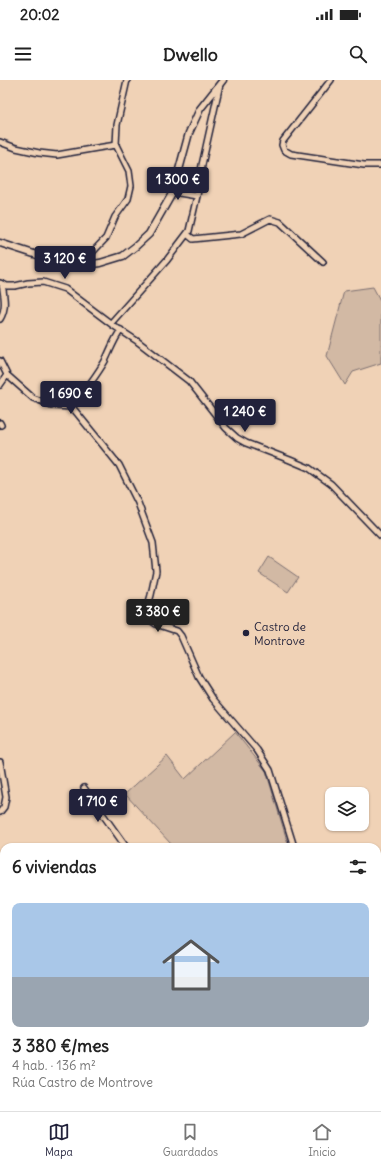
<!DOCTYPE html>
<html lang="es">
<meta charset="utf-8">
<style>
:root{--surface:#fff;--page:#f6f6f6;--text:#222;--muted:#767676;--line:#e0e0e0;--accent:#22223b}
body{margin:0;font-family:Delius,sans-serif;background:var(--page);color:var(--text);height:100vh;display:flex;flex-direction:column;font-size:15px;white-space:nowrap}
*{box-sizing:border-box;margin:0}
p{font-size:13px;color:var(--muted)}
.icon{flex:none;width:22px;height:22px;fill:none;stroke:currentColor;stroke-width:2;stroke-linecap:round;stroke-linejoin:round}
.map{position:relative;flex:1;overflow:hidden}
.sheet{position:absolute;left:0px;top:763px;width:381px;height:268px;display:flex;flex-direction:column;background:var(--surface);border-radius:12px 12px 0 0;box-shadow:0 1px 3px #0004}
.sheet>*{flex:none}
.tools{position:absolute;left:325px;top:707px;display:grid;gap:8px}
.tools a{display:grid;place-items:center;width:44px;height:44px;border-radius:8px;background:var(--surface);box-shadow:0 1px 3px #0004;font-size:20px}
.price{position:absolute;translate:-50% -34px;padding:0 9px;border-radius:4px;background:var(--accent);color:#fff;font-size:13px;line-height:26px;filter:drop-shadow(0 1px 2px #0008)}
.price::after{content:'';position:absolute;left:50%;top:24px;width:12px;height:9px;margin-left:-6px;background:inherit;clip-path:polygon(0 0,100% 0,50% 100%)}
.price.on{background:#222;color:#fff}
ul{padding:0;list-style:none}
li{display:grid;align-content:center;gap:8px;height:212px;padding:0 12px}
li span{display:grid;place-items:center;height:124px;border-radius:8px;color:#555}
li>.icon{margin-inline-start:auto}
span .icon{width:72px;height:72px;fill:#fffc;stroke-width:1}
li b{font-size:17px}
h2{display:flex;justify-content:space-between;align-items:center;height:48px;padding:0 12px;font-size:17px}
.status{display:flex;justify-content:space-between;align-items:center;height:28px;padding:0 20px;background:var(--surface);direction:ltr}
.status svg{height:11px;fill:currentColor}
header{display:flex;justify-content:space-between;align-items:center;height:52px;padding:0 12px;background:var(--surface);font-size:18px;font-weight:700}
.dock{display:flex;justify-content:space-around;align-items:center;height:56px;border-top:1px solid var(--line);background:var(--surface);font-size:11px;color:var(--muted)}
.dock a{display:grid;justify-items:center;gap:2px}
.dock .on{color:var(--accent)}
.map>svg:first-child{display:block}
.green{fill:#d2b9a4;stroke:#7a6e70}
.lines{fill:none;stroke-linecap:round;stroke-linejoin:round}
.minor-casing{stroke:#22223b;stroke-width:8}
.tertiary-casing{stroke:#22223b;stroke-width:9}
.trunk-casing{stroke:#22223b;stroke-width:12}
.minor{stroke:#f0d2b6;stroke-width:5}
.tertiary{stroke:#f0d2b6;stroke-width:6}
.trunk{stroke:#f0d2b6;stroke-width:9}
.poi-dot{fill:#22223b;stroke:#f0d2b6;stroke-width:1.5}
.labels{text-anchor:middle;dominant-baseline:central;stroke-width:3;stroke-linejoin:round;paint-order:stroke}
.poi-label{font-size:12px;fill:#22223b;stroke:#f0d2b6;text-anchor:start}
</style>
<div class="status"><b>20:02</b><svg viewBox="0 0 49 12"><path d="M0 12V9h3v3zM5 12V6h3v6zM10 12V3h3v9zM15 12V0h3v12zM26 1h20v11H26zM47 4h2v5h-2z"/></svg></div>
<header><svg class="icon" aria-label="menu" viewBox="0 0 24 24"><path d="M4 6h16M4 12h16M4 18h16"/></svg>Dwello<svg class="icon" aria-label="search" viewBox="0 0 24 24"><circle cx="10" cy="10" r="6"/><path d="M15 15l6 6"/></svg></header>
<div class="map">
<svg width="381" height="1031" viewBox="0 0 381 1031">
<rect width="100%" height="100%" fill="#f0d2b6"/>
<filter id="ink" filterUnits="userSpaceOnUse"><feTurbulence type="fractalNoise" baseFrequency=".025" numOctaves="2"/><feDisplacementMap in="SourceGraphic" scale="8" xChannelSelector="R" yChannelSelector="G"/><feConvolveMatrix kernelMatrix="1 2 1 2 8 2 1 2 1" color-interpolation-filters="sRGB"/></filter>
<g filter="url(#ink)">
<!-- green -->
<path class="green" d="M373,207l8,15v61l-28,9 -8,13 -18,-29 17,-65z
M269,477l29,20 -10,15 -29,-19z
M235,652l31,39 23,76h-117l-1,-3 -46,-50 42,-38 18,23z
M381,896v66h-4v-65z"/>
<g class="lines">
<defs>
<path id="minor" d="M331,0l-48,61 -1,4 2,5 7,4 73,11h17
M0,62l16,6 23,5 18,2 40,-7 19,-3
M173,112l24,4
M187,154l6,5 48,-5 29,-15 10,3 43,40
M85,185v-5l21,-22 9,-21 13,-18 3,-13 -2,-15 -13,-26 1,-20 10,-45
M0,203l7,3h8l13,-3 15,-1 22,7 49,37 23,15 52,40 37,47 11,10 9,5 44,17 19,8 22,16 50,52
M0,239c7,-11 4,-23 2,-35
M111,243l56,-63 22,-29 8,-35 5,-31 18,-81
M0,281l7,14 26,23 21,8 18,1c12,-15 23,-29 33,-46 5,-10 9,-22 16,-31
M0,305l7,-10
M72,327l47,58 19,38 15,40 3,28 -5,24 -6,21 11,8 21,7 4,5 18,41 14,22 44,51 13,20 24,77
M0,343l1,2
M0,682l6,35 -2,10 -4,5
M84,708l42,59
M0,895l4,-4
M0,1024h4
M377,1026h4
M185,1031l2,-4"/>
<path id="tertiary" d="M0,163l34,11 43,12 23,-3 23,-7 13,-10 13,-12 24,-42 16,-59 11,-24 23,-29"/>
<path id="trunk" d="M0,1031h6
M193,1031h11"/>
</defs>
<!-- minor casing -->
<use href="#minor" class="minor-casing"/>
<!-- tertiary casing -->
<use href="#tertiary" class="tertiary-casing"/>
<!-- trunk casing -->
<use href="#trunk" class="trunk-casing"/>
<!-- minor -->
<use href="#minor" class="minor"/>
<!-- tertiary -->
<use href="#tertiary" class="tertiary"/>
<!-- trunk -->
<use href="#trunk" class="trunk"/>
</g>
</g>
<!-- markers -->
<circle class="poi-dot" cx="246" cy="553" r="4"/>
<g class="labels">
<!-- poi labels -->
<g class="poi-label">
<text x="254" y="546">Castro de<tspan x="254" dy="14">Montrove</tspan></text>
</g>
</g>
</svg>
<div class="tools">
<a><svg class="icon" aria-label="layers" viewBox="0 0 24 24"><path d="M12 4l9 5-9 5-9-5zM3 14l9 5 9-5"/></svg></a>
</div>
<b class="price" style="left:178px;top:121px">1 300 €</b>
<b class="price" style="left:65px;top:200px">3 120 €</b>
<b class="price" style="left:71px;top:335px">1 690 €</b>
<b class="price" style="left:245px;top:353px">1 240 €</b>
<b class="price on" style="left:158px;top:553px">3 380 €</b>
<b class="price" style="left:98px;top:743px">1 710 €</b>
<section class="sheet">
<h2>6 viviendas<svg class="icon" aria-label="filters" viewBox="0 0 24 24"><path d="M4 7h16M4 17h16"/><circle cx="9" cy="7" r="2"/><circle cx="15" cy="17" r="2"/></svg></h2>
<ul>
<li><span style="background:linear-gradient(#a9c7e8 60%,#9aa5b1 0)"><svg class="icon" aria-label="home" viewBox="0 0 24 24"><path d="M3 11l9-7 9 7M6 9v11h12V9"/></svg></span><div><b>3 380 €/mes</b><p>4 hab. · 136 m²</p><p>Rúa Castro de Montrove</p></div></li>
</ul>
</section>
</div>
<nav class="dock">
<a class="on"><svg class="icon" aria-label="map" viewBox="0 0 24 24"><path d="M3 6l6-2 6 2 6-2v14l-6 2-6-2-6 2zM9 4v14M15 6v14"/></svg>Mapa</a>
<a><svg class="icon" aria-label="saved" viewBox="0 0 24 24"><path d="M7 4h10v16l-5-4-5 4z"/></svg>Guardados</a>
<a><svg class="icon" aria-label="home" viewBox="0 0 24 24"><path d="M3 11l9-7 9 7M6 9v11h12V9"/></svg>Inicio</a>
</nav>
